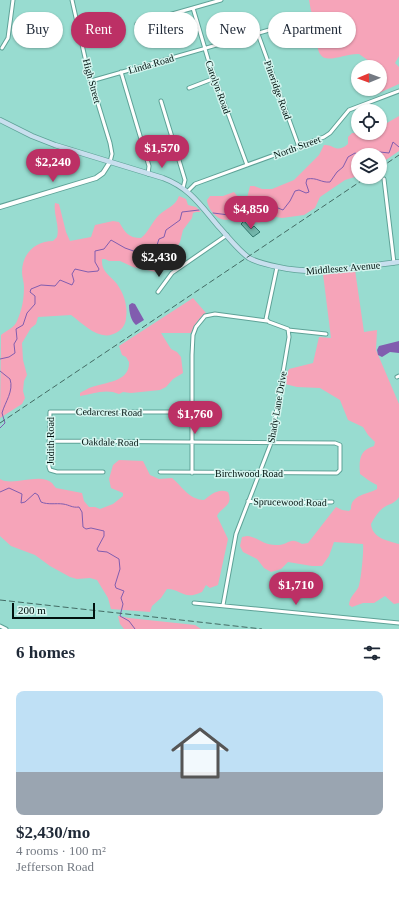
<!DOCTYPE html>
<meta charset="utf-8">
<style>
:root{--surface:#fff;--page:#f2f2f3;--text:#1f2937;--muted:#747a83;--line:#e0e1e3;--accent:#bc3065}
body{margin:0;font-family:"Times New Roman",serif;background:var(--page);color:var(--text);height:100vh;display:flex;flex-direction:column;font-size:15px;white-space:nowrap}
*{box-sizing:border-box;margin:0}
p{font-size:13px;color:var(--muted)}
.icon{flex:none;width:22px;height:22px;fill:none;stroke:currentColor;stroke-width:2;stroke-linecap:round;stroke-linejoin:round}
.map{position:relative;height:629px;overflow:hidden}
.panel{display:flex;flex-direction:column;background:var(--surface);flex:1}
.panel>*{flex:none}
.top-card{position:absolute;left:12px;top:12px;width:375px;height:36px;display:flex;gap:8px}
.needle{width:26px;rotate:269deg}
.fabs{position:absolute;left:351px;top:60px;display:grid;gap:8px}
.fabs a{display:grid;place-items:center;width:36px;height:36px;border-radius:50%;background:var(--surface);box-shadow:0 1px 3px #0004;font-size:20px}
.scale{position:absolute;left:12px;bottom:10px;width:83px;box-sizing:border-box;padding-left:4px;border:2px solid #00110e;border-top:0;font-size:11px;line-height:14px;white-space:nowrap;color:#00110e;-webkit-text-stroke:3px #d4f5ef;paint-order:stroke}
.price{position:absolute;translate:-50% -34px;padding:0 9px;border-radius:14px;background:var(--accent);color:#fff;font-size:13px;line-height:26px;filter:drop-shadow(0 1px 2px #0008)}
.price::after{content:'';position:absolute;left:50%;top:24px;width:12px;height:9px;margin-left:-6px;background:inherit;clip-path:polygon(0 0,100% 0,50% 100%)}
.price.current{background:#222;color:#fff}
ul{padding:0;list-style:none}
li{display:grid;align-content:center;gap:8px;height:212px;padding:0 16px}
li+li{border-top:1px solid var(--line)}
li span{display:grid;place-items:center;height:124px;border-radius:8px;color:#555}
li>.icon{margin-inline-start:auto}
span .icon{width:72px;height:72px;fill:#fffc;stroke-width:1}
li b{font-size:17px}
h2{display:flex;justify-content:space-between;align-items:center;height:48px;padding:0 16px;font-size:17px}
.chip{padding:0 14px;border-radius:18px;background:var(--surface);box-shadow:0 1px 3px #0004;font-size:14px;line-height:36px}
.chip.current{background:var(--accent);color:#fff}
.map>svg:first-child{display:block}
.green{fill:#f6a4b9}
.water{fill:#815daf}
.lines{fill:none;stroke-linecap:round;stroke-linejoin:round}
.stream{stroke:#815daf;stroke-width:1}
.building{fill:#73b6ab;stroke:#31766c}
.minor-casing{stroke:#5ea297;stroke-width:5}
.tertiary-casing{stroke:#5ea297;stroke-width:6}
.secondary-casing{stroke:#5ea297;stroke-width:6}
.minor{stroke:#fff;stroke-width:3}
.tertiary{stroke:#fff;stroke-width:4}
.secondary{stroke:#c8dfee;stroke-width:4.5}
.rail{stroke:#436b64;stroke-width:1;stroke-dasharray:6 3;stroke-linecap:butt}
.labels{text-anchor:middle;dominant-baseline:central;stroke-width:3;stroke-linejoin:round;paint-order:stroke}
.street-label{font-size:10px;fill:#00110e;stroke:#d4f5ef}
</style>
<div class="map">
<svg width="399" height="629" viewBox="0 0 399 629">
<rect width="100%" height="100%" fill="#98dcd0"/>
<!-- green -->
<path class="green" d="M309,0h90v56l-4,7 4,4v17l-20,9 -4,1 -1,-5h6v-22h-10l-1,-6 -10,-7c-19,-1 -42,18 -42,-15 0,-9 -3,-12 -1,-21l-5,-7z
M399,116v35l-19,13v-9h-22v21l-13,4 -25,17 -5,11 -11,7 -22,3 -11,-2 -12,7 -8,-2 -8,-4c-6,0 -11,2 -16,3 -11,0 -19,-11 -20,-20l3,-4h13l11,-4 6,7 7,-1 3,-12h4l8,3h10l22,-9 25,-25 5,-10c10,-1 12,9 24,-1v-7l4,-4h28v-6z
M179,196l7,3 2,6 8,2 5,5h-5l-3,1 -1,5 -9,12 -3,12 -4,7 -7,2 -11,1 -3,13 2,6 -1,1 -23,-5 -13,-6h-11l-4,-2h-3c-1,13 8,16 15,25 7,10 11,22 9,34 0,5 -3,10 -7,13 -18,13 -34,-6 -48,-16l-33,2 -2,7 -5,4 -9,15 1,17 4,15 -3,6 -1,10 2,7 -3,6 -22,14 1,-83c6,-5 13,-7 16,-14 5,-11 7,-22 7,-34 0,-5 -2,-10 -2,-15 0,-19 14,-31 31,-31l4,-4c3,-12 -4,-22 -2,-34l4,1 7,28 4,9 21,-4 4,-12 18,-4 6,1c6,10 9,16 22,16 7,-5 11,-16 18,-23 7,-7 16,-8 20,-19z
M355,270l9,62 13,-2 -1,20 23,54v93c-4,7 -11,7 -16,11 -5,4 -9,10 -12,16 1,14 17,17 28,20v59l-5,1 -9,-8 -11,7h-11l-11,4 -3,-2c1,-9 5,-10 9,-17 3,-4 6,-40 5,-44l-29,-2 -5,14 -7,10h-10l-24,-4 -7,7 -10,3 -7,-4 -7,-9 -14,-7 -3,-6 2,-9 5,-1c11,1 16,9 29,9 14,0 13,-9 26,-1l6,-1 28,-36 6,3 7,1 2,-2c0,-15 16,-14 26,-20v-4c-7,-3 -11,-7 -17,-11 -1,-13 -1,-24 14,-28l1,-4 -7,-7 -5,-8 -15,-7 -8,-20 -20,-12 -23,-1 -12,-3 1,-8 3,-7 24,-6 6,-26 12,1 -8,-64z
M193,298l13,15 -7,6 -8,14h-30l10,16 6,3 4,5 2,16 -10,6 -7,8 -6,3 -29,3 -8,-1 -4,2c-13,-6 -26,0 -39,2v-3c4,-2 8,-5 12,-6 13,-5 38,-5 37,-25l-3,-5 -4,-2 -3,-9z
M119,460l24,1 7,14 9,4 13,-1c11,9 16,21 32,22 7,-5 14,-12 24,-8 6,14 -7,15 -11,24l11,23 -10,46 -8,3 -4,-3 -4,7c-19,9 -20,-3 -35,-3l-6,9 -9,8 -2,6 -39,-3 -3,-11 -11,-18 -7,-2 -13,1 -7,-2 -20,-11 -15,-11 -24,-9 -11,-10v-57c13,8 40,-7 52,4 1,1 2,3 4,5l26,5 2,8 5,6h6l5,2 13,-5 10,-8v-3l-12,-5 -2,-9 4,-14z
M118,616l11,2 66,7 6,4h-77l-4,-5z"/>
<!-- water -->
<path class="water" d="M132,303l3,1 9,16 -8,5c-5,-4 -7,-13 -7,-20z
M399,341v12l-9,-1 -8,5 -4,-2 -1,-5 2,-4z"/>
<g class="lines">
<!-- stream -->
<path class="stream" d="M372,155l2,-5 6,2 9,1 4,-11 6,5
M213,213l16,2 12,-3 4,-7 10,-1 9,-5 10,4 4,5 5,2 7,-9 5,-10 4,-1 7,3 3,-1 -3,-9 1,-4c10,-2 14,4 23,3l7,-10 6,-5 5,-10 7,-4 5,2
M0,359l9,-2 6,-4 -1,-9 3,-5 -1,-10 7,-4 4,-12 8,-9v-8l-5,-4 1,-3 10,-4 14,1 5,-6 12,5 2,-4 -2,-7 3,-5 13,3 10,-1 1,-2 -4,-7v-11l9,-2 7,-9 14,8 17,6h5l4,-6 6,-3 2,-6 5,-2 2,-7 14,-10 2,-8 17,-2
M0,371l10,8c4,12 -5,23 -8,34l3,10 -5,5
M0,492l9,-4 13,6 -1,9 4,-1 10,-9 3,2 3,7c7,3 15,1 22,2 7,1 9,4 16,3l3,5 1,15 3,2 5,-1 13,3v5l-7,13 1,2 9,1 12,7 1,10 -5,16 1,3 8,3 -3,7 2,6 -3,12 9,5 6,8"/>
</g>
<!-- building -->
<path class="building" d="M244,221l7,8 3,-3 6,6 -7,5 -12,-13z"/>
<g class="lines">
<defs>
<path id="minor" d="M72,0l16,71 22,72 2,11 -2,8
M193,8l15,51 39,106
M137,24l84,-24
M258,34l41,113
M2,48l6,-10 5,-38
M121,72l28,94 -1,8
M91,81l213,-61
M189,88l26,-10
M161,101l24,79 -2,8
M384,179l10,84
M188,191l7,-7 129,-47 6,-4 19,-23 50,-19
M158,292l14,-19 55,-38
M288,330l38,4
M397,377l2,-1
M49,441l286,2 5,2v25l-3,3 -177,-1
M103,472h-46l-7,-2 -1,-3 1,-55h142
M192,473v-118l1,-20 3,-8 9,-11 10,-2 52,7
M248,501l13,2 71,-1
M194,603l205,20
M223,605l13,-71 35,-91 18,-106 -1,-8 -19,-7 -3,-3 11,-52
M0,626l6,3"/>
<path id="tertiary" d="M0,207l96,-29 7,-5 7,-11"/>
<path id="secondary" d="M0,120l32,16 23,9 108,33c27,10 38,28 56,49 10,11 19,23 30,31 9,5 19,7 29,9 41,9 80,0 121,-5"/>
</defs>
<!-- minor casing -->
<use href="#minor" class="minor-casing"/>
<!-- tertiary casing -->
<use href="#tertiary" class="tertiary-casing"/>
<!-- secondary casing -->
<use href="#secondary" class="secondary-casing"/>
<!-- minor -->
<use href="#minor" class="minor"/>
<!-- tertiary -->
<use href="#tertiary" class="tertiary"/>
<!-- secondary -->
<use href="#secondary" class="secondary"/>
<!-- rail -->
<path class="rail" d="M380,168l19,-13
M0,423l367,-246
M0,600l262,29"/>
</g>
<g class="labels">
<!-- street labels -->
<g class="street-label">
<text transform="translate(151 64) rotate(-16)">Linda Road</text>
<text transform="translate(92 81) rotate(75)">High Street</text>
<text transform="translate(218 87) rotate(70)">Carolyn Road</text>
<text transform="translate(278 90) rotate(70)">Pineridge Road</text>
<text transform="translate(297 147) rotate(-20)">North Street</text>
<text transform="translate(343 268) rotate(-5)">Middlesex Avenue</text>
<text transform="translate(277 407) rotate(-80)">Shady Lane Drive</text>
<text transform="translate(109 412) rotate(1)">Cedarcrest Road</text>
<text transform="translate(50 441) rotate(-90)">Judith Road</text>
<text transform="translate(110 442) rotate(1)">Oakdale Road</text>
<text x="249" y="473">Birchwood Road</text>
<text transform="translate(290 502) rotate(1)">Sprucewood Road</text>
</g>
</g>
</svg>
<div class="fabs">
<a><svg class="needle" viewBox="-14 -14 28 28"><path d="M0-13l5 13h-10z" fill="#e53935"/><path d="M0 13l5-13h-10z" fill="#747a83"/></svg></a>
<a><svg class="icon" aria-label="locate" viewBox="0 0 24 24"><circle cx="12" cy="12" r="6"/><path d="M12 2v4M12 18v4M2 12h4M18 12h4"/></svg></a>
<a><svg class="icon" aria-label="layers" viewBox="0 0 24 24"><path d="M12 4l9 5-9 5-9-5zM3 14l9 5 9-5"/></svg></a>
</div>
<div class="scale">200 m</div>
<b class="price" style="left:162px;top:169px">$1,570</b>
<b class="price" style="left:53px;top:183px">$2,240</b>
<b class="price" style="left:251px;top:230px">$4,850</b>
<b class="price current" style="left:159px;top:278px">$2,430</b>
<b class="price" style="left:195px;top:435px">$1,760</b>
<b class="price" style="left:296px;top:606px">$1,710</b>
<div class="top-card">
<a class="chip">Buy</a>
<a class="chip current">Rent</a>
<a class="chip">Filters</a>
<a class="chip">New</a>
<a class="chip">Apartment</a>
</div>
</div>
<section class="panel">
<h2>6 homes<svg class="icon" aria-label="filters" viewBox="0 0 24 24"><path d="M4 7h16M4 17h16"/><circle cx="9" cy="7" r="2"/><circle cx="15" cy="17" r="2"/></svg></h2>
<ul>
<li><span style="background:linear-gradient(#bfe0f5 65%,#9aa5b1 0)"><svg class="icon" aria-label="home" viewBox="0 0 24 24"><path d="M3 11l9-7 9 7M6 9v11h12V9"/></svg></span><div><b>$2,430/mo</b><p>4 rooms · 100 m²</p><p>Jefferson Road</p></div></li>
</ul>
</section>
